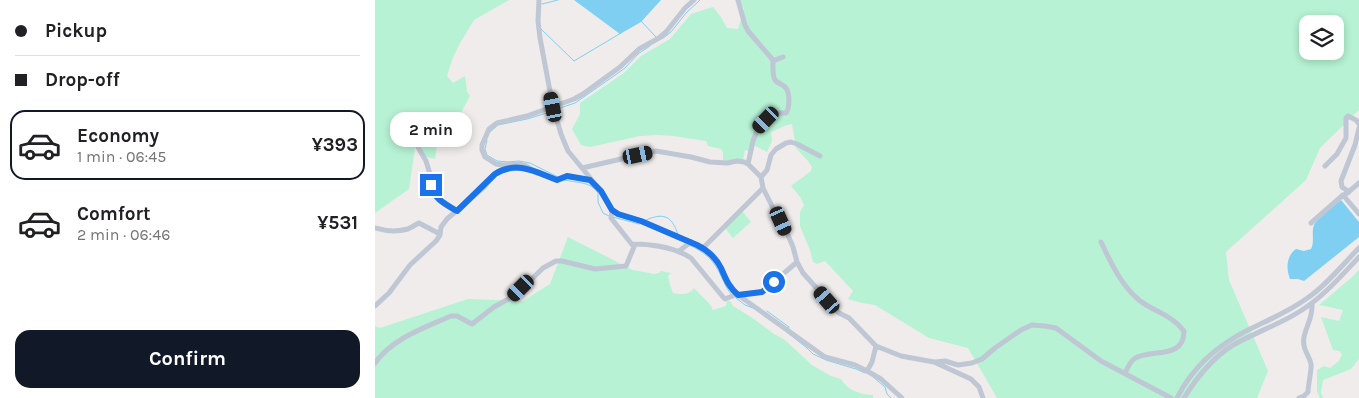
<!DOCTYPE html>
<meta charset="utf-8">
<style>
:root{--surface:#fff;--page:#f2f2f2;--text:#202124;--muted:#757577;--line:#e0e0e0;--accent:#111827}
body{margin:0;font-family:Karla,sans-serif;background:var(--page);color:var(--text);height:100vh;display:flex;flex-direction:column;font-size:19px;white-space:nowrap}
*{box-sizing:border-box;margin:0}
p{font-size:16px;color:var(--muted)}
.icon{flex:none;width:28px;height:28px;fill:none;stroke:currentColor;stroke-width:2;stroke-linecap:round;stroke-linejoin:round}
.map{position:relative;flex:1;overflow:hidden}
.sheet{display:flex;flex-direction:column;background:var(--surface);width:375px}
.sheet>*{flex:none}
.top-card{display:grid;align-content:center;height:110px;padding:0 15px;background:var(--surface)}
.fabs{position:absolute;left:924px;top:15px;display:grid;gap:10px}
.fabs a{display:grid;place-items:center;width:45px;height:45px;border-radius:10px;background:var(--surface);box-shadow:0 2px 8px #0003;font-size:25px}
.end{position:absolute;width:22px;height:22px;margin:-11px;border:6px solid #1a73e8;background:#fff;box-shadow:0 0 0 2px #fff}
.from{border-radius:50%}
.bubble{position:absolute;height:35px;border-radius:15px;background:var(--surface);box-shadow:0 2px 8px #0003;font-size:16px;font-weight:700;line-height:35px;text-align:center}
.car{position:absolute;width:15px;height:30px;margin:-15px -8px;border-radius:6px;box-shadow:0 0 4px 1px #0007;background:linear-gradient(#222 24%,#8ab4d8 0 40%,#222 0 76%,#8ab4d8 0 86%,#222 0)}
.top-card b{display:flex;align-items:center;gap:18px;height:48px;font-size:19px}
.top-card b+b{border-top:1px solid var(--line)}
.top-card i{width:12px;height:12px;background:var(--text)}
ul{padding:0;list-style:none}
li{display:flex;align-items:center;gap:15px;height:70px;margin:0 10px 8px;padding:0 5px;border:2px solid transparent;border-radius:15px}
li div{flex:1}
li b{display:block;font-size:19px}
li em{font-style:normal;font-weight:700}
li.selected{border-color:var(--accent)}
li>.icon{width:45px;height:45px;stroke-width:1.5}
.cta{display:flex;gap:10px;margin-top:auto;padding:10px 15px}
.cta a{flex:1;height:58px;border-radius:15px;background:var(--accent);color:#fff;font-size:20px;font-weight:700;line-height:58px;text-align:center}
main{display:flex;flex:1;min-height:0}
.map>svg:first-child{display:block}
</style>
<main>
<section class="sheet">
<div class="top-card">
<b><i class="from"></i>Pickup</b>
<b><i></i>Drop-off</b>
</div>
<ul>
<li class="selected"><svg class="icon" aria-label="car" viewBox="0 0 24 24"><path d="M5 17H2v-5l4-1 3-4h7l3 4 3 1v5h-3M9 17h6M6 11h13"/><circle cx="7" cy="17" r="2"/><circle cx="17" cy="17" r="2"/></svg><div><b>Economy</b><p>1 min · 06:45</p></div><em>¥393</em></li>
<li><svg class="icon" aria-label="car" viewBox="0 0 24 24"><path d="M5 17H2v-5l4-1 3-4h7l3 4 3 1v5h-3M9 17h6M6 11h13"/><circle cx="7" cy="17" r="2"/><circle cx="17" cy="17" r="2"/></svg><div><b>Comfort</b><p>2 min · 06:46</p></div><em>¥531</em></li>
</ul>
<div class="cta"><a>Confirm</a></div>
</section>
<div class="map">
<svg width="984" height="398" viewBox="0 0 984 398">
<rect width="100%" height="100%" fill="#f0ecec"/>
<path fill="#b6f2d3" fill-rule="evenodd" d="M0,0H134L99,20L84,45L77,60L72,76L78,83L90,76L92,90H91L95,96L83,118L69,113L61,143L62,145L60,159L51,157L41,141L34,189L0,213Z
M365,0H984V110L945,148L931,180L851,252L854,280L893,371L882,398H622L593,348L554,338L500,305L487,303L473,299L478,291L450,261L442,264L438,262L435,250L425,226V212L429,205L425,197L416,186L436,171L437,167L433,161L421,148L417,124C410,125 403,129 396,132L397,141L392,152L377,144L374,151L370,150L368,160L348,161V153L346,149L333,146L331,141L298,136L283,135L265,136L215,147L206,145L197,129L205,114V103L249,73L266,56L295,39L316,14L338,7L346,17L352,28L363,29L369,9ZM932,24H960V51H932Z
M367,211L376,222L358,238L350,228Z
M193,237L258,270L279,274L284,273L286,271L296,273L293,276L295,285L298,293C306,295 314,295 319,288C325,296 335,301 338,310L351,306L352,301H355L358,306L379,319L399,334L410,340L437,365L456,376L466,379C472,390 486,395 498,395V398H0V326L5,328L93,299L148,301L175,284Z
M984,270V359L976,369L948,380L946,393L948,398H945L942,391V370L949,366L955,368L964,361L967,354L964,351L958,350L946,317L964,321L968,310L944,305L976,278Z"/>
<path fill="#7fcff3" d="M199,0H286L266,22L245,34Z
M966,200L984,222V237L929,281L923,279H915C911,269 911,256 921,249L929,251L936,249C940,241 936,233 939,225C943,217 959,206 966,200Z"/>
<g fill="none" stroke-linecap="round" stroke-linejoin="round">
<path stroke="#7fcff3" stroke-width="1" d="M167,4L183,0
M266,21L281,37
M166,29L199,61L246,33
M287,39L296,32L311,13L325,0
M182,109L200,103L236,78L250,68L263,54L275,46
M115,132L123,125L152,119L175,112
M112,140L110,149L112,155L122,161L133,162L144,161L155,163L183,177
M189,180C202,183 215,181 223,193V202L228,213L234,216
M238,217L264,224L266,223
M269,221C288,212 297,215 303,235
M314,245C330,252 339,260 346,276C349,282 351,288 356,294
M361,298L370,305L378,308
M392,311L414,327L413,329
M413,333L432,348L438,354L451,360L481,369L490,373
M498,377L510,387L512,394L516,398"/>
<path stroke="#bec7d3" stroke-width="5" d="M164,0L163,21L165,38L178,107L186,134L193,151L226,191L237,211L243,214L266,221L328,248L340,259L345,266L354,286L363,295L450,357L480,365L492,371L506,379L527,398
M363,0L370,25L373,31L398,60
M40,142L51,161L55,174L58,192L61,197L82,211
M373,164L378,141L383,128L398,113H411C415,108 415,91 410,87C407,84 402,83 400,80C397,75 398,65 398,60H400L408,57
M950,166L962,154L971,138V118L973,116L981,120L984,124
M207,168L281,151L316,157L335,162L352,163L362,161L369,162L373,164L386,177L388,188L398,208L407,221L418,247L422,262L428,273L464,313L474,318L501,346L526,356L559,362L596,379L604,387L608,398
M156,169L151,166L144,164L127,165L121,164L110,157L107,150V145L114,129L122,123L152,116L199,99L208,94L245,67L264,49L284,38L291,32L310,8L319,0
M386,177L392,170L396,155L401,149L411,143L416,142L422,144L445,156
M974,192L967,187L966,181L980,145L984,128
M971,194L984,183
M936,223L968,195L984,214
M0,228C10,231 22,232 33,229C37,227 40,225 44,223L65,234
M726,242C736,263 746,285 764,300C779,312 796,314 809,331C809,361 774,348 759,359C755,362 752,369 750,373
M257,244C278,244 299,247 316,258L348,297L350,299L360,295L387,292L422,262
M328,248L388,188
M304,251L316,242
M0,306L14,293L35,265L61,241L65,235L66,227L72,219L109,187L120,174L126,171L133,169L149,168L156,169L182,180L192,176L215,180
M560,362L570,361L583,365L597,363L607,359L620,348L646,330L657,325L670,326L681,328L726,361L796,398
M0,363C18,338 49,328 76,316H82L97,324L119,307L139,296L168,268L181,261H187L220,269L251,266L259,247L236,218L237,211
M492,371L497,362L501,346
M802,398C817,368 843,345 873,330C893,320 913,312 931,299C950,287 968,264 984,248
M809,398C822,377 837,358 858,345C881,332 906,324 927,310C949,296 966,276 984,257
M924,398L929,396L933,392C933,385 937,369 936,364C934,354 927,350 929,337C932,323 938,318 937,303"/>
</g>
<g fill="none" stroke-linecap="round" stroke-linejoin="round">
<path stroke="#1a73e8" stroke-width="6" d="M56,185C59,199 70,204 82,211L120,174C142,160 161,172 182,180L192,176L215,180L226,191L237,210L243,214L266,221L322,245C332,250 341,258 346,268C351,279 353,286 363,295L387,292L399,282"/>
</g>
</svg>
<div class="fabs">
<a><svg class="icon" aria-label="layers" viewBox="0 0 24 24"><path d="M12 4l9 5-9 5-9-5zM3 14l9 5 9-5"/></svg></a>
</div>
<i class="end from" style="left:399px;top:282px"></i>
<i class="end" style="left:56px;top:185px"></i>
<div class="bubble" style="left:15px;top:112px;width:82px">2 min</div>
<i class="car" style="left:178px;top:107px;rotate:349deg"></i>
<i class="car" style="left:391px;top:120px;rotate:224deg"></i>
<i class="car" style="left:263px;top:155px;rotate:78deg"></i>
<i class="car" style="left:406px;top:221px;rotate:156deg"></i>
<i class="car" style="left:146px;top:288px;rotate:225deg"></i>
<i class="car" style="left:452px;top:300px;rotate:319deg"></i>
</div>
</main>
